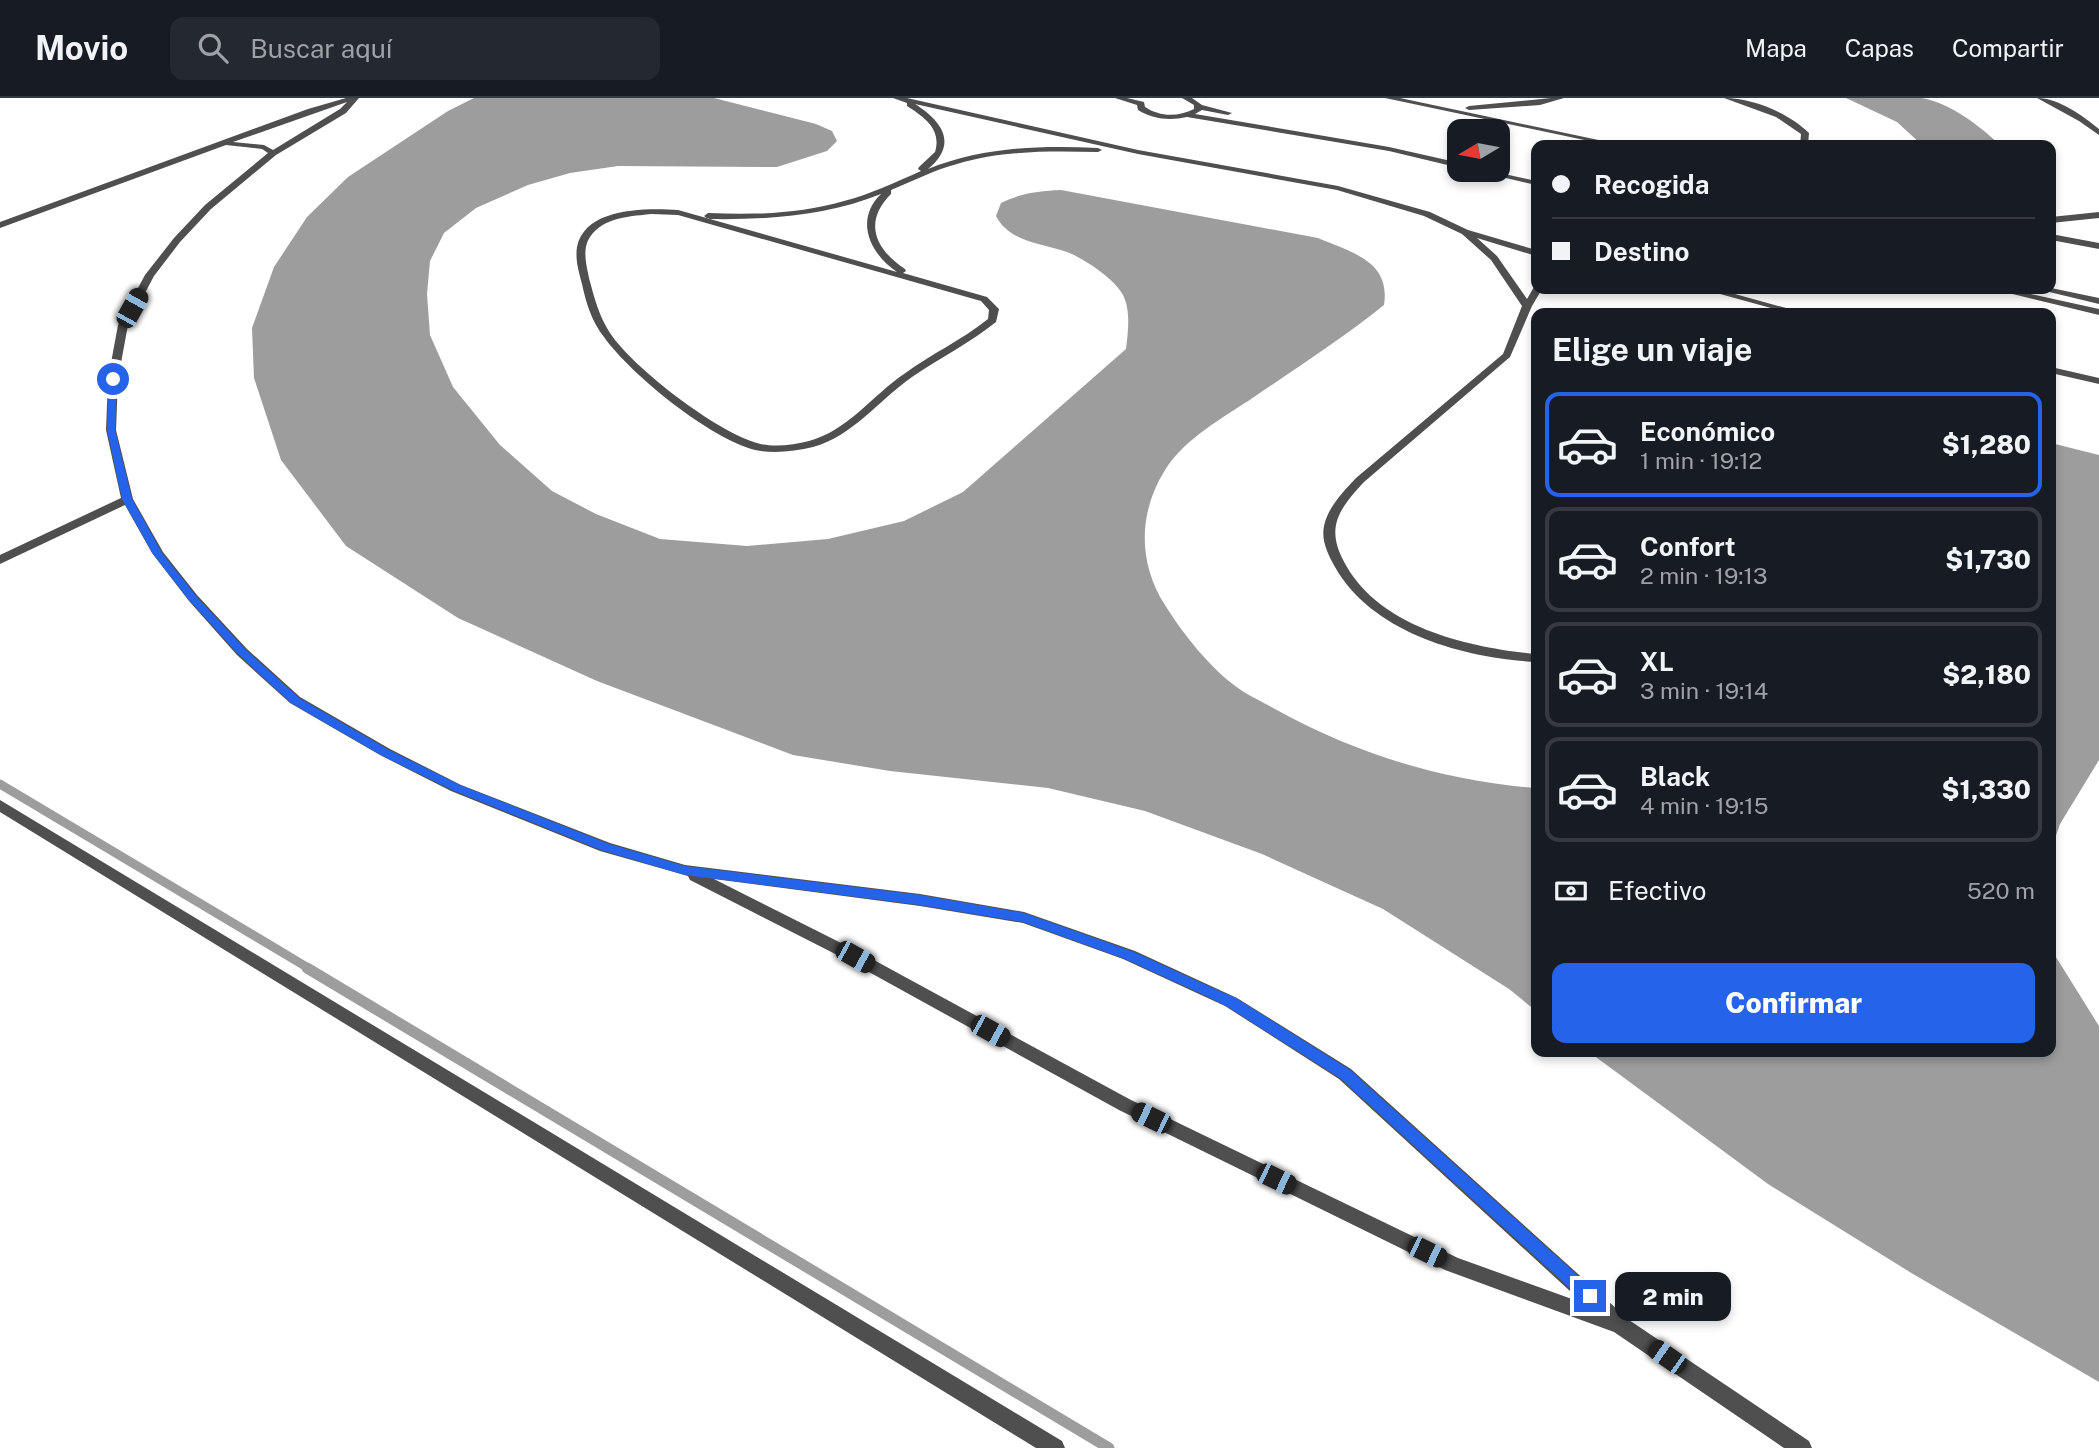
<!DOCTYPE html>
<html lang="es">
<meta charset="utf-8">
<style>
:root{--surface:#171b24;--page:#242831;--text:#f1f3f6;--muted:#9ea1a6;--line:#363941;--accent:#2563eb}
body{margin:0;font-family:"Public Sans",sans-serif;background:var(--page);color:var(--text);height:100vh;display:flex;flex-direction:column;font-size:26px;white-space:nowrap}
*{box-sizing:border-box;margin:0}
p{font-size:23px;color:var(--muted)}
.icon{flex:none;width:38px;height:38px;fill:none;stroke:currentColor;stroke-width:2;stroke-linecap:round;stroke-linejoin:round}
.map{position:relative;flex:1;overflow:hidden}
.panel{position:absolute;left:1531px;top:210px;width:525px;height:749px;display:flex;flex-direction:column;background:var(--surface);border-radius:14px;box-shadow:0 4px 10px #0003}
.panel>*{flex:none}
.top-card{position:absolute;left:1531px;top:42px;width:525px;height:154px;border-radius:14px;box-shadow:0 4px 10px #0003;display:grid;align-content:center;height:154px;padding:0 21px;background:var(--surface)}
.needle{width:46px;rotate:260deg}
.tools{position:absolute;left:1447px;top:21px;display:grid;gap:14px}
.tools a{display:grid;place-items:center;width:63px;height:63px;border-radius:14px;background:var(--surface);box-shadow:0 4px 10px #0003;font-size:35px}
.end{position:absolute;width:32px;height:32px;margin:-16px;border:9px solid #2563eb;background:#fff;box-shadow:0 0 0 4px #fff}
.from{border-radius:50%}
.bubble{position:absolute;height:49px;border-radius:14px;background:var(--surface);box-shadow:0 4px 10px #0003;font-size:23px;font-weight:800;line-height:49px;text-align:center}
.car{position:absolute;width:21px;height:42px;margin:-21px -10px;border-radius:9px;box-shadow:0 0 5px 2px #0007;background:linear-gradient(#222 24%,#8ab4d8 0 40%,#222 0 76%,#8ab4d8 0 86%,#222 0)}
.top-card b{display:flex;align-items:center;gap:24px;height:66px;font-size:26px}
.top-card b+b{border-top:2px solid var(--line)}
.top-card i{width:18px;height:18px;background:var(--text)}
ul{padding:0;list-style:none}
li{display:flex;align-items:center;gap:21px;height:105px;margin:0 14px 10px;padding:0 7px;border:4px solid var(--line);border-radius:14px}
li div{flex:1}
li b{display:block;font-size:26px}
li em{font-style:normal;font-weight:800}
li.on{border-color:var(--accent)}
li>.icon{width:63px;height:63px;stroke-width:1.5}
h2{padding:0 21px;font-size:32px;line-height:84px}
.pay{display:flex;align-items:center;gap:18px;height:77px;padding:0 21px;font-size:26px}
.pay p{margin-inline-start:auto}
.cta{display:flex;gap:14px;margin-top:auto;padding:14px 21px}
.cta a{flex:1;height:80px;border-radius:14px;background:var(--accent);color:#fff;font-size:28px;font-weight:800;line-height:80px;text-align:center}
header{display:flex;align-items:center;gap:42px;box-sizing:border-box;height:98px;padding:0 35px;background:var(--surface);border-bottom:2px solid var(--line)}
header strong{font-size:33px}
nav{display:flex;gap:38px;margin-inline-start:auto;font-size:24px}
.search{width:490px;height:63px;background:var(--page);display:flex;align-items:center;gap:18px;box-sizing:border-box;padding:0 24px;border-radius:14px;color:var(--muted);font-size:26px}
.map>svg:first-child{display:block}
</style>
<header>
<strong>Movio</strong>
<div class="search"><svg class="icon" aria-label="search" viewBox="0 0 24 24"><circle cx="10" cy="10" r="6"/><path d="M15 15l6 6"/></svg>Buscar aquí</div>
<nav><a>Mapa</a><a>Capas</a><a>Compartir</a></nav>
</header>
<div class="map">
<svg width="2099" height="1350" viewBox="0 0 2099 1350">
<rect width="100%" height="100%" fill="#fff"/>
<path fill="#9d9d9d" d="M474,0H714L816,26L832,33L837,43L827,53L777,69L618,68L570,75L528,87L476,110L444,135L430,163L427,196L430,237L453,289L500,347L552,393L596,416L660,441L747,448L828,441L904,423L963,394L1126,251C1128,234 1131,213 1123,197C1115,181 1083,160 1067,154C1042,145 1009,144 996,118L1001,105C1021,95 1039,93 1061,92L1318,140C1351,154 1391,163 1384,207C1343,240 1298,269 1254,299C1223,320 1185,340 1165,372C1138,415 1138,465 1165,507C1183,536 1210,570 1238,590C1249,598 1263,604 1275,611C1356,656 1444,683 1536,690V913L1509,891L1383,811L1262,756L1145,713L1048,690L890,673L793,657L597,583L458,520L346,448L281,362L254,280L252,230L274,169L307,119L348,79L448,13Z
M1846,0C1870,0 1898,0 1922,0C1950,5 1980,28 2000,47H1922L1897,24Z
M2051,345L2099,357V662L2060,726L2051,752Z
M2051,851L2099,928V1284L1913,1176L1768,1086L1589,954H2051Z"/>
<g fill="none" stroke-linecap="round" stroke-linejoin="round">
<path stroke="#9d9d9d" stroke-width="9" d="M0,686L310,871"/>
<path stroke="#9d9d9d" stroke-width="11" d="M307,870L1109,1350"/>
<path fill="#4f4f4f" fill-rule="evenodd" d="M346,0H359L346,15L276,57L211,111L180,144L154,178L128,227L118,281L116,332L133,401L163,454L197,497L247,551L300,599L390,651L461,687L610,745L685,767L920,796L1024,814L1135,853L1237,900L1351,971L1629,1222L1809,1343L1812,1350H1784L1614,1234L1445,1172L1119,1012L849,863L690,782L688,778L600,753L451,693L380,657L290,605L237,557L189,503L152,455L125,407L0,466V457L121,400L106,332L108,281L118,227L145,177L174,140L205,107L268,55L262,51L226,47L0,130V124L308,11ZM347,4L340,11L273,52L264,47L233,44ZM714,781L920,808L1023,825L1123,861L1225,908L1339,981L1583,1205L1458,1160L1131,1002L861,855Z
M893,0H907L1138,52L1338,88L1430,114L1468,132L1536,152V158L1477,140L1497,158L1527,201L1534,189L1542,191L1532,208L1510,259L1364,384C1336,414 1325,432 1347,469C1383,531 1472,550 1536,556V564C1465,560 1373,536 1335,469C1328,456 1321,443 1324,428C1328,409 1343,394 1356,380L1503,256L1522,208L1491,162L1462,136L1424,118L1337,92L1138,56L915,6C943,24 958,46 928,71C982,49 1040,47 1098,50L1102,52L1098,54C1051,53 1003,52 957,66C934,72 913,83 891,92V96C863,124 875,151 905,171L906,173L903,175L987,199L999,211L996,224C970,245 940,260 912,279C879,302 853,338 813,349C795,353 774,356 755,352C711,341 631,277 604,239C592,224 586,205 582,186C579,174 575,162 577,149C585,109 647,110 678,112L897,174C870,156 854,122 881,96C826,118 767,122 708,121L704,118L708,115C753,117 800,116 844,103C871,96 896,84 921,73L918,71L919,69L935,54C942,31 924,19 907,8V5ZM652,116L678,117L981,203L989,212L988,221C962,242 931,256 904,276C873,297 847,333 809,343C793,347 773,350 757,345C717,334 633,270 610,235C599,218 594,199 589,180C586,165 581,148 593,135C607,119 632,118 652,116Z
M1115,0H1127L1144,4L1145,9C1160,19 1178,19 1194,11V7L1182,0H1192L1202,7L1232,15L1228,17L1202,12L1195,16L1389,49L1460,65V70L1389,53L1187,19C1169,23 1153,21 1138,12L1137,7Z
M1385,0H1400L1622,47H1608Z
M1551,0H1564L1540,7L1469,12L1465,10L1469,8Z
M1724,0C1753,0 1789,15 1809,35L1808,47H1800L1801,36L1776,19Z
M2037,0C2059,0 2083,18 2099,31V37L2079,23Z
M1472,72H1486L1536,83V87Z
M2099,114V120L2051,125V119Z
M2051,136L2099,145V151L2051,142Z
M2051,190L2099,200V206L2037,191Z
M1702,191H1717L1804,215H1789Z
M1992,191H2008L2099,211V217Z
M2051,269L2099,280V286L2051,275Z
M0,702L1062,1343L1065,1350H1036L0,714Z"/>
</g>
<path fill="#2563eb" d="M113,278L117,281L115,332L132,401L162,455L196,498L245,551L299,600L389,652L460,687L609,746L685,768L920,797L1024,815L1134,854L1215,891L1236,900L1350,972L1595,1193L1597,1198L1595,1203L1590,1205L1584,1203L1340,980L1226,908L1206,898L1125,861L1023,824L920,807L685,777L601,752L452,692L381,657L291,605L238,556L189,502L153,456L122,401L107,332L109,281Z"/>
</svg>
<div class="tools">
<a><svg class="needle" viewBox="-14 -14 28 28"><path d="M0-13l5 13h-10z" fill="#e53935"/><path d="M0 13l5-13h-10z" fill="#9ea1a6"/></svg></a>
</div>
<i class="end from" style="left:113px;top:281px"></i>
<i class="end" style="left:1590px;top:1198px"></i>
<div class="bubble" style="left:1615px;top:1174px;width:116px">2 min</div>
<i class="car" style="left:132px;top:210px;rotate:29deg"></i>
<i class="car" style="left:855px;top:859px;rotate:119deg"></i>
<i class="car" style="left:990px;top:933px;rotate:119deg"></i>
<i class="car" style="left:1151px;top:1020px;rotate:296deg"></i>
<i class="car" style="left:1276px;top:1081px;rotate:116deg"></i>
<i class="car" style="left:1427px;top:1154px;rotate:116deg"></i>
<i class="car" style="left:1667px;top:1259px;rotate:305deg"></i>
<div class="top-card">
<b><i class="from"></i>Recogida</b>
<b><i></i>Destino</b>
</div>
<section class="panel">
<h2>Elige un viaje</h2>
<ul>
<li class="on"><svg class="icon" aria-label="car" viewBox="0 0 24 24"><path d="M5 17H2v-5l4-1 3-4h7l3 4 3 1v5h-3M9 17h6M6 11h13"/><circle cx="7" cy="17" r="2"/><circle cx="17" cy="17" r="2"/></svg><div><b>Económico</b><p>1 min · 19:12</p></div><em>$1,280</em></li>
<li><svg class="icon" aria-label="car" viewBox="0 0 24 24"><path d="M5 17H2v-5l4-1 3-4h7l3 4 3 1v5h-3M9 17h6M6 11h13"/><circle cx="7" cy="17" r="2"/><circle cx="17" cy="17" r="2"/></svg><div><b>Confort</b><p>2 min · 19:13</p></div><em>$1,730</em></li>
<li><svg class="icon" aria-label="car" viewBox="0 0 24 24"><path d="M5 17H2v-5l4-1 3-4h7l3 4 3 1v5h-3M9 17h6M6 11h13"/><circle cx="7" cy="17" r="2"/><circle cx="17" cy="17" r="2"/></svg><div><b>XL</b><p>3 min · 19:14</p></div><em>$2,180</em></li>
<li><svg class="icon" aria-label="car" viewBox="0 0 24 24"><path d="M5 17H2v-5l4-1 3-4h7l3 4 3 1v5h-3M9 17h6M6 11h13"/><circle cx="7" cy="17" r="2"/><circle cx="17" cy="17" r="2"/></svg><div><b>Black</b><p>4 min · 19:15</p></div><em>$1,330</em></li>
</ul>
<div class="pay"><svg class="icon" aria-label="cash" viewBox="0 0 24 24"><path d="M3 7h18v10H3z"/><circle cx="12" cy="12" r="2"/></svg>Efectivo<p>520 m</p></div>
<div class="cta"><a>Confirmar</a></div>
</section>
</div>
